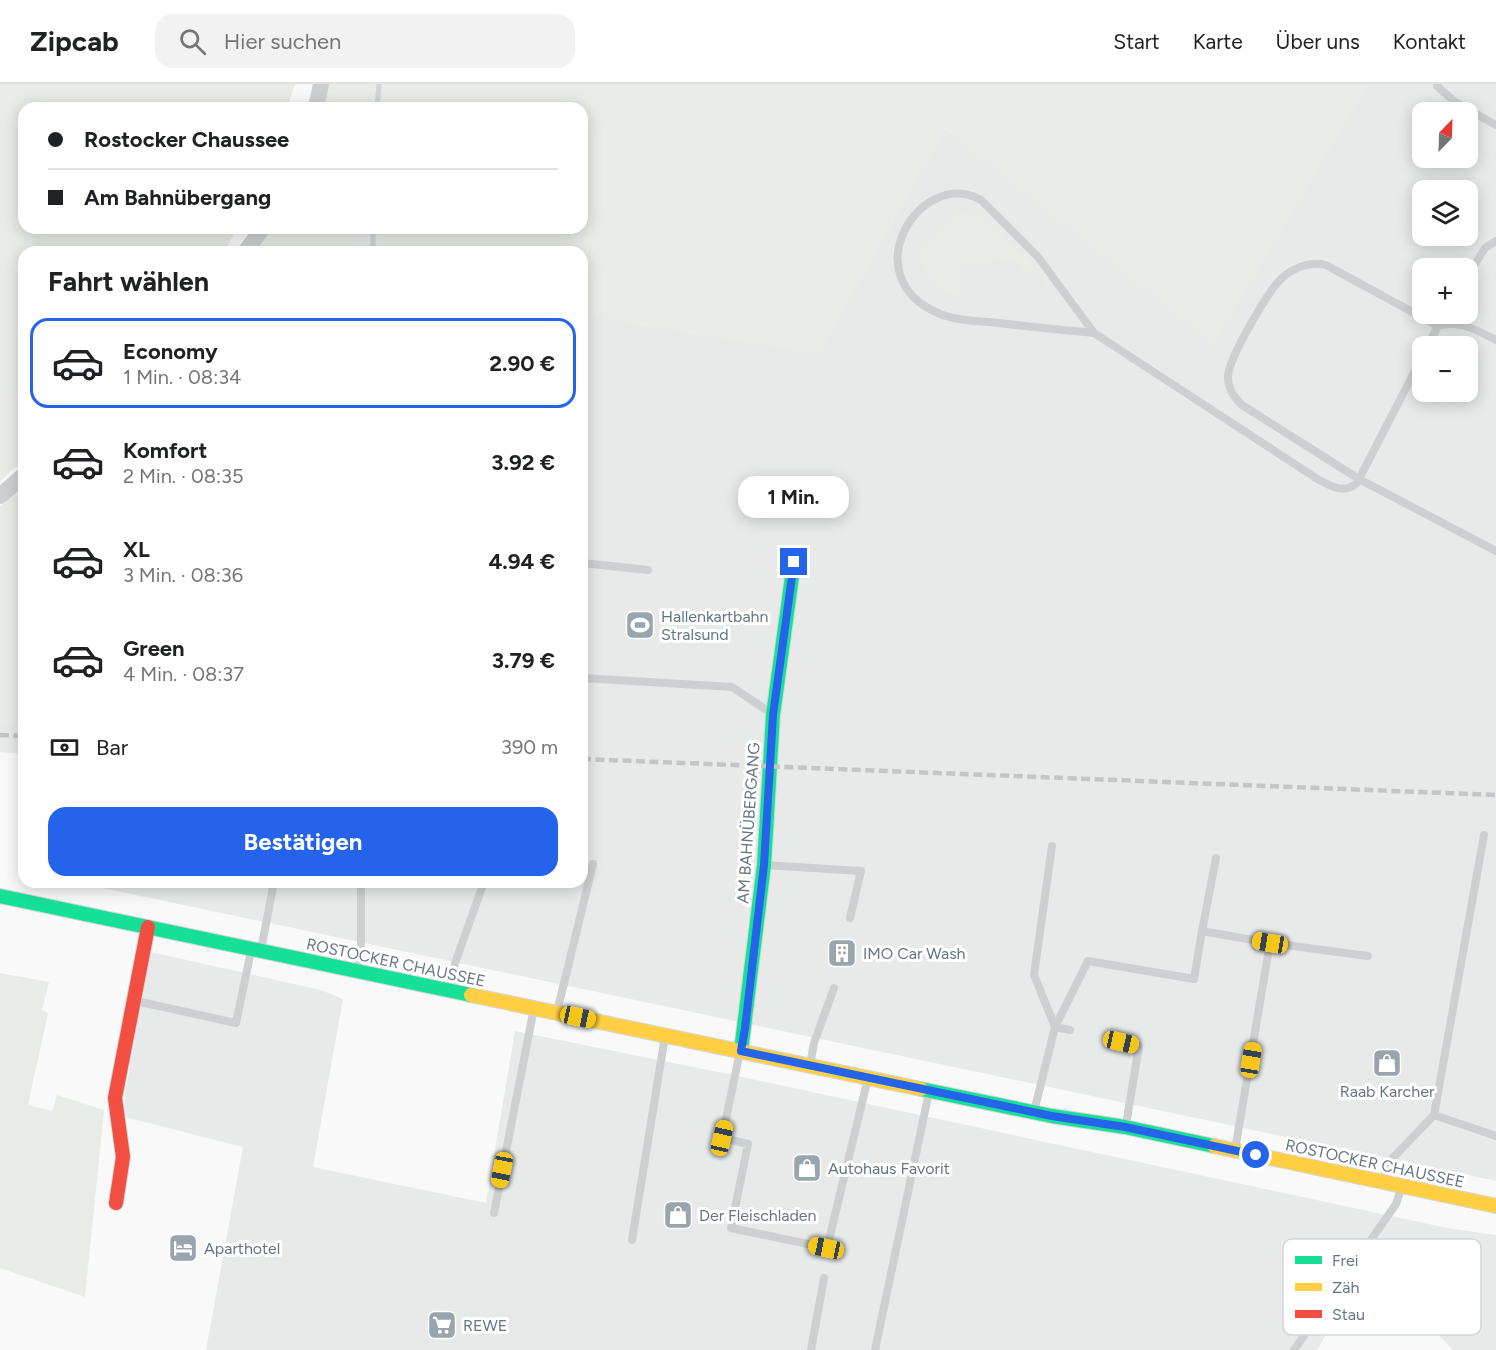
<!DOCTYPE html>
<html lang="de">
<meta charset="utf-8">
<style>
:root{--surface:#fff;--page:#f2f2f2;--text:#202124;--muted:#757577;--line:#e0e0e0;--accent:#2563eb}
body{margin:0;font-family:Figtree,sans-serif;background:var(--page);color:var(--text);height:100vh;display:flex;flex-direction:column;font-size:22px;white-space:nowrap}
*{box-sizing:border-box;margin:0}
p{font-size:20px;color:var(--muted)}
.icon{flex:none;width:33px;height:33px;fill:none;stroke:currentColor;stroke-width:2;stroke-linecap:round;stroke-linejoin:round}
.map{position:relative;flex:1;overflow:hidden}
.sheet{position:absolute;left:18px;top:162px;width:570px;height:642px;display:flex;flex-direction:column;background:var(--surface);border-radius:18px;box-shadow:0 3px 15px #0003}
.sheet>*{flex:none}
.top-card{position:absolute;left:18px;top:18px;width:570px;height:132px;border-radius:18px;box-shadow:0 3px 15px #0003;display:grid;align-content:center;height:132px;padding:0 30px;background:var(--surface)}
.needle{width:39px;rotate:23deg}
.controls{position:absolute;left:1412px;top:18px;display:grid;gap:12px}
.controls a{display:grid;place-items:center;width:66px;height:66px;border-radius:12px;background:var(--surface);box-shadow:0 3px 15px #0003;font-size:30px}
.end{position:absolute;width:27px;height:27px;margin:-14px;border:8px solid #2563eb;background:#fff;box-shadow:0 0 0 3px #fff}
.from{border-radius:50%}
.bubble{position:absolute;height:42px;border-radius:18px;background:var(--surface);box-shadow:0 3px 15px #0003;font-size:20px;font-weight:700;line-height:42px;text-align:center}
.car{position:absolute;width:18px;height:36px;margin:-18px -9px;border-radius:8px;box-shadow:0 0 4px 2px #0007;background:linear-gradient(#f5c518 24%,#345 0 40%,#f5c518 0 76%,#345 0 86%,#f5c518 0)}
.top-card b{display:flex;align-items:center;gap:21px;height:57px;font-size:22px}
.top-card b+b{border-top:2px solid var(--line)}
.top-card i{width:15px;height:15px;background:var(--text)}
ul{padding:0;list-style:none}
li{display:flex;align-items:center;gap:18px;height:90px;margin:0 12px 9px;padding:0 18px;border:3px solid transparent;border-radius:18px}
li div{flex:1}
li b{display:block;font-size:22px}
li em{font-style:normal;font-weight:700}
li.on{border-color:var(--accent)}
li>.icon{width:54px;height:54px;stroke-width:1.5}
h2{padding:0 30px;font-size:27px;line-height:72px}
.pay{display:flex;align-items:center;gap:15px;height:66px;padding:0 30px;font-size:22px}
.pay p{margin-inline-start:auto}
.action{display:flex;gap:12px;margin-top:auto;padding:12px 30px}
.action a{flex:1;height:69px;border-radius:18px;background:var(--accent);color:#fff;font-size:24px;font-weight:700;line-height:69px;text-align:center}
header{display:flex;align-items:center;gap:36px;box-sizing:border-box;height:84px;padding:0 30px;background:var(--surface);border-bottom:2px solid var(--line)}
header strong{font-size:28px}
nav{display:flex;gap:33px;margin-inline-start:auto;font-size:21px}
.search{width:420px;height:54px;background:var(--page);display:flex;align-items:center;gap:15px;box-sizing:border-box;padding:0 21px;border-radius:18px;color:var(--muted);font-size:22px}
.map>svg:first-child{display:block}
</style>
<header>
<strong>Zipcab</strong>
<div class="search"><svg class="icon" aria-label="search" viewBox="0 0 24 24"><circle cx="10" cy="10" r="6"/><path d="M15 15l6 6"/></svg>Hier suchen</div>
<nav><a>Start</a><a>Karte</a><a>Über uns</a><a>Kontakt</a></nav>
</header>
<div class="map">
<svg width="1496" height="1266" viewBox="0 0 1496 1266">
<rect width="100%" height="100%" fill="#f9f9f9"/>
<path fill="#e8e9e9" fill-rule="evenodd" d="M1367,0H1496V1097L74,798H582V230L818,269L945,44L1214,260ZM1422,28H1467V74H1422ZM1422,106H1467V152H1422ZM1422,184H1467V230H1422ZM1422,262H1467V308H1422Z
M0,637L24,638V670L0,668Z
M151,868L321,906L343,915L313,1083L486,1119L515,947L728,990L1447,1144L1496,1151V1266H1453L1375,1184L1343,1222L1317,1266H206L243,1063L125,1033V1009Z"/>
<path fill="#e8ebe6" d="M0,0H295L287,24H24V144H237L224,168H24V375L0,397Z
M321,0H1367L1214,261L945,44L818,269L582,230V168H245L263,144H582V24H316Z
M965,127L971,128L1047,190L1050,200L1047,206H1045L1046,193L1043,190L1019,186V178L991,176V181L960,179L958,211C953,211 949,211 944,209C936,204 918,179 921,169C926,153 950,133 965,127Z
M24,399V638L0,637V422Z
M0,889L49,898L42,926L48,929L28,1021L52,1027L57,1011L104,1026L85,1213L0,1184Z"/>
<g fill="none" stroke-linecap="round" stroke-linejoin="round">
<path stroke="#ced6d9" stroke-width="5" d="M377,24L379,0
M373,144V168"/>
<g stroke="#d5d6d7" stroke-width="16">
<path id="fast" d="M0,812L471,911
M741,967L764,781L773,631L794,478
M921,1005L1052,1032L1125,1043L1214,1062"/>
</g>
<g stroke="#d5d6d7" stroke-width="16">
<path id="slow" d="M471,911L921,1005
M1214,1062L1496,1122"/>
</g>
<g stroke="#d5d6d7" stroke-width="16">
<path id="jam" d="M116,1119L123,1073L115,1014L148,843"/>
</g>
<path stroke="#cecfd0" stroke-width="8" d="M1438,0L1437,2L1455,18L1496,41
M1467,193L1485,164L1496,157
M1438,242C1459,235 1478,247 1496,256
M1438,242L1446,230
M1094,249C1062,246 1030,243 999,239C979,237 958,237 940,230C851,193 921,82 981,116L1038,173L1094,249L1319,396C1332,403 1344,410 1357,399L1422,273
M1428,262L1438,242L1326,181C1311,177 1295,183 1283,193C1269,205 1228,275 1228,293C1228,305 1234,313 1242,321L1359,395L1496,467
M582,479L648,486
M582,594L732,603L771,629
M1052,762L1034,891L1055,943L1088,877L1194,895L1202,847L1270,859L1235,1066
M764,781L861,787L850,834
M352,798L361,800V860L358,886
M1202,847L1216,774
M1270,859L1368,872
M261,866L274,798
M450,906L455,879L484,798
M136,917L236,939L251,867
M557,928L593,780
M1121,958L1139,962L1126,1041
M740,968L722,1054L748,1060L731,1144L827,1164L868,994
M810,981L814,959L834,904
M1034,1028L1055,943L1070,946
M1434,1031L1496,1052
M1383,1097L1387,1080L1434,1031L1484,751
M494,1129L534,924
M632,1156L665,952
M811,1266L824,1194
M875,1266L929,1008
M1294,1266L1396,1120L1402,1102"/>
<path stroke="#cecfd0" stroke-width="16" d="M316,24L321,0
M245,168L263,144
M0,412L24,391"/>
<use href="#fast" stroke="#16e098" stroke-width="14"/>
<use href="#slow" stroke="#ffcf43" stroke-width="14"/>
<use href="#jam" stroke="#f24e42" stroke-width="14"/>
<path stroke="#c3c5c6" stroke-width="4.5" stroke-dasharray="9 4.5" stroke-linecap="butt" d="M0,651L24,652
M582,675L1496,711"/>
</g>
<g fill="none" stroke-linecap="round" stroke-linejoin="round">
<path stroke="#2563eb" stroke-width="8" d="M794,478L773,631L764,781L745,944L741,967L1052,1032L1125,1043L1256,1071"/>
</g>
<defs>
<g id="stadium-square" transform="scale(1.5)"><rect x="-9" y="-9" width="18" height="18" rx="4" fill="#99a4ac" stroke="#fff"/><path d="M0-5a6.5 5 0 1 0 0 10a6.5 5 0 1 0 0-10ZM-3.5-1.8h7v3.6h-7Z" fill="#fff"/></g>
<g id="building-square" transform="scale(1.5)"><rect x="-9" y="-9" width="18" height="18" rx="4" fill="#99a4ac" stroke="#fff"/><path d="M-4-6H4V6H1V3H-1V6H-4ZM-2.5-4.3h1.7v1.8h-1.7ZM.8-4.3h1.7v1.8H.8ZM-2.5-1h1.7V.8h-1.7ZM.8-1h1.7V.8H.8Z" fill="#fff"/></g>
<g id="shop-square" transform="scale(1.5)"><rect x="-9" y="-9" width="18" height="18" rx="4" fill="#99a4ac" stroke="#fff"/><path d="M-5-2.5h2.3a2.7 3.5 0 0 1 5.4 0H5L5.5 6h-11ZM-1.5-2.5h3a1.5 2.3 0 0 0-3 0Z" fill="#fff"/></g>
<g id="hotel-square" transform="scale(1.5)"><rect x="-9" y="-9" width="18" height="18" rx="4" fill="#99a4ac" stroke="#fff"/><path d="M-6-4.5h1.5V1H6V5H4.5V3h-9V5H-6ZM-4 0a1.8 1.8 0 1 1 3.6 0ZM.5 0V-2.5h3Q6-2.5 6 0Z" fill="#fff"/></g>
<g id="supermarket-square" transform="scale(1.5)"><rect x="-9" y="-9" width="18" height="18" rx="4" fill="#99a4ac" stroke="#fff"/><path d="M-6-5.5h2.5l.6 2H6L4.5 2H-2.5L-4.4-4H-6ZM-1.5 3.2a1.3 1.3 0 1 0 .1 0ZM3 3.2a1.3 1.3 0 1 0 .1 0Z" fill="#fff"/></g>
</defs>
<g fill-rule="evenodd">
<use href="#stadium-square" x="640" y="541"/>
<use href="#building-square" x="842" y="869"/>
<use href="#shop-square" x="1387" y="979"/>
<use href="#shop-square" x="807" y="1084"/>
<use href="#shop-square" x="678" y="1131"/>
<use href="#hotel-square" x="183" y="1164"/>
<use href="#supermarket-square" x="442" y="1241"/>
</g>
<g text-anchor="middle" stroke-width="6" stroke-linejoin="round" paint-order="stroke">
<g font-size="16" fill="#657683" stroke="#fff" text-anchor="start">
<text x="661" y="538">Hallenkartbahn<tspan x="661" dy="18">Stralsund</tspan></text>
<text x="863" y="875">IMO Car Wash</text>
<text x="1387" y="1013" text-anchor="middle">Raab Karcher</text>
<text x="828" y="1090">Autohaus Favorit</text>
<text x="699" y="1137">Der Fleischladen</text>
<text x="204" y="1170">Aparthotel</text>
<text x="463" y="1247">REWE</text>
</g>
<g font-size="16" fill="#657683" stroke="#fff">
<text transform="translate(748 739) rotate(-86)" y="6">AM BAHNÜBERGANG</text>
<text transform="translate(396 878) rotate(12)" y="6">ROSTOCKER CHAUSSEE</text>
<text transform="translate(1375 1079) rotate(12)" y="6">ROSTOCKER CHAUSSEE</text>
</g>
</g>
<rect x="1283" y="1155" width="198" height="96" rx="9" fill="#fff" stroke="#d1d6da" stroke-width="1.5"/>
<rect x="1295" y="1172" width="27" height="8" fill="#16e098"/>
<rect x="1295" y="1199" width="27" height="8" fill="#ffcf43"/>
<rect x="1295" y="1226" width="27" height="8" fill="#f24e42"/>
<g font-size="16" fill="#657683">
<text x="1332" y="1182">Frei</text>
<text x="1332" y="1209">Zäh</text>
<text x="1332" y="1236">Stau</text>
</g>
</svg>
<div class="controls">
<a><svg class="needle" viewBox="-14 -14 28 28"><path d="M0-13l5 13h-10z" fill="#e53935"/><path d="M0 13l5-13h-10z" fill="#757577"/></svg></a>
<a><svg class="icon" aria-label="layers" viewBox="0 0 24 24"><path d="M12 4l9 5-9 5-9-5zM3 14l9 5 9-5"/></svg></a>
<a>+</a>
<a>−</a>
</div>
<i class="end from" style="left:1256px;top:1071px"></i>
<i class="end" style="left:794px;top:478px"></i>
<div class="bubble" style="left:738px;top:392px;width:111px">1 Min.</div>
<i class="car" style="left:1270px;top:859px;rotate:280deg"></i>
<i class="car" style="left:578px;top:933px;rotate:102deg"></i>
<i class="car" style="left:1121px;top:958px;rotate:103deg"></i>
<i class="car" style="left:1251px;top:976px;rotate:9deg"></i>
<i class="car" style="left:722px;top:1054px;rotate:13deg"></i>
<i class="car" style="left:502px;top:1086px;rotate:191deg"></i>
<i class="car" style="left:826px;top:1164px;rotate:282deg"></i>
<div class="top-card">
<b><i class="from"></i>Rostocker Chaussee</b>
<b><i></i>Am Bahnübergang</b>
</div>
<section class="sheet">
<h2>Fahrt wählen</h2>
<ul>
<li class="on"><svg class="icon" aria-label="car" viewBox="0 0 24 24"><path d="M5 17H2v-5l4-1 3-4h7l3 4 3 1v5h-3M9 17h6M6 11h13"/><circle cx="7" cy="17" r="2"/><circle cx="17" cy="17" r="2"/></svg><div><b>Economy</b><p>1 Min. · 08:34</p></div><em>2.90 €</em></li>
<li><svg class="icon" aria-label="car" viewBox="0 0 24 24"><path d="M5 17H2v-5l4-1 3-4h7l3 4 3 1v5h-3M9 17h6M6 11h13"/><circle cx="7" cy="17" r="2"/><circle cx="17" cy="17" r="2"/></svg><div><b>Komfort</b><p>2 Min. · 08:35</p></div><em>3.92 €</em></li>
<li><svg class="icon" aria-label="car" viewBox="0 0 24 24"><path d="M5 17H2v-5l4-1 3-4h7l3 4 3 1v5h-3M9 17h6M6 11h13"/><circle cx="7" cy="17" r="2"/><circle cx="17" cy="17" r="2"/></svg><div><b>XL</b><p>3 Min. · 08:36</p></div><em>4.94 €</em></li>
<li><svg class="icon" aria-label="car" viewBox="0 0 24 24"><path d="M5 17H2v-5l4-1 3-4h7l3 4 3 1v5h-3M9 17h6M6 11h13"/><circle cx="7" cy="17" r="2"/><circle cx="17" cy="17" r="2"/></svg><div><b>Green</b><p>4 Min. · 08:37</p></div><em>3.79 €</em></li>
</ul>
<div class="pay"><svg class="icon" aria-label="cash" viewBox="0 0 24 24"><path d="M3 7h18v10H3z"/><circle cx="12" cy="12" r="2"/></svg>Bar<p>390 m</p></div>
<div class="action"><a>Bestätigen</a></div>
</section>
</div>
